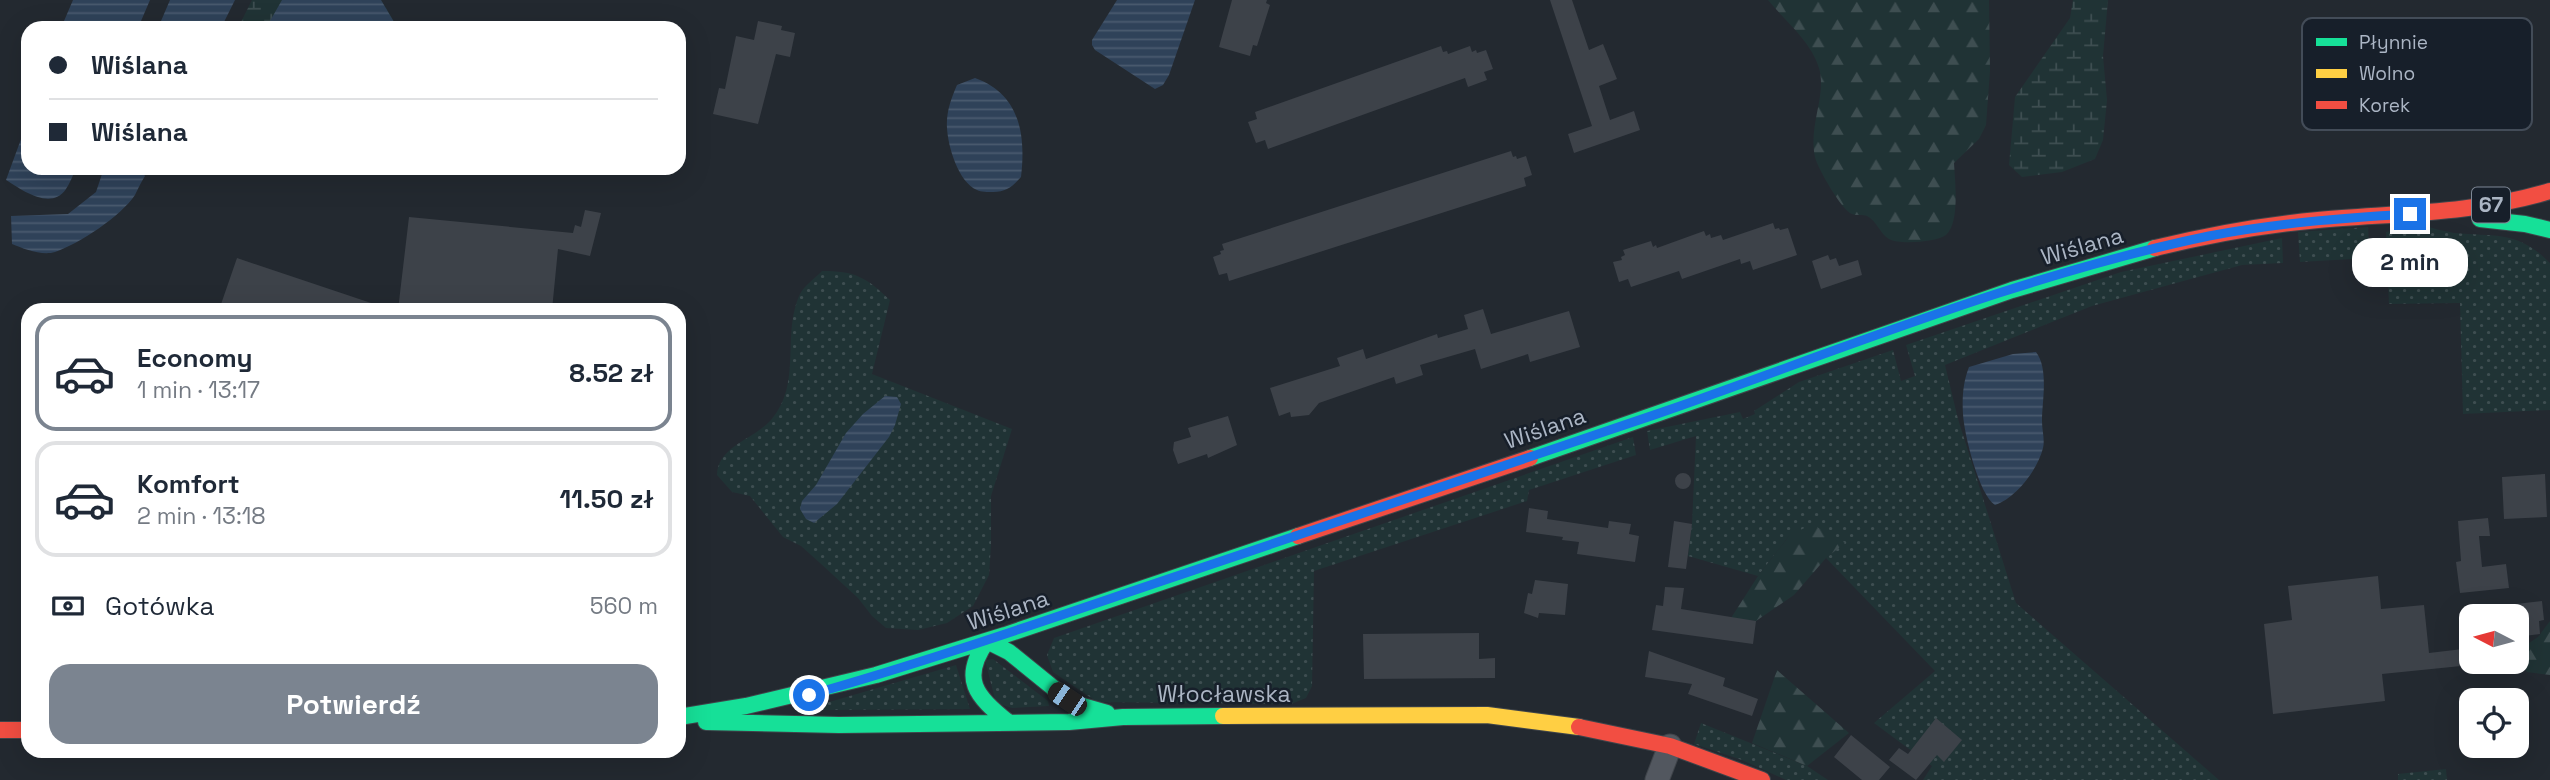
<!DOCTYPE html>
<html lang="pl">
<meta charset="utf-8">
<style>
:root{--surface:#fff;--page:#f6f6f7;--text:#1f2937;--muted:#747a83;--line:#e0e1e3;--accent:#7b8490}
body{margin:0;font-family:"Space Grotesk",sans-serif;background:var(--page);color:var(--text);height:100vh;display:flex;flex-direction:column;font-size:26px;white-space:nowrap}
*{box-sizing:border-box;margin:0}
p{font-size:23px;color:var(--muted)}
.icon{flex:none;width:38px;height:38px;fill:none;stroke:currentColor;stroke-width:2;stroke-linecap:round;stroke-linejoin:round}
.map{position:relative;flex:1;overflow:hidden}
.drawer{position:absolute;left:21px;top:303px;width:665px;height:455px;display:flex;flex-direction:column;background:var(--surface);border-radius:21px;box-shadow:0 7px 28px #0002}
.drawer>*{flex:none}
.guide{position:absolute;left:21px;top:21px;width:665px;height:154px;border-radius:21px;box-shadow:0 7px 28px #0002;display:grid;align-content:center;height:154px;padding:0 28px;background:var(--surface)}
.needle{width:46px;rotate:276deg}
.fabs{position:absolute;left:2459px;top:604px;display:grid;gap:14px}
.fabs a{display:grid;place-items:center;width:70px;height:70px;border-radius:14px;background:var(--surface);box-shadow:0 7px 28px #0002;font-size:35px}
.end{position:absolute;width:32px;height:32px;margin:-16px;border:9px solid #1a73e8;background:#fff;box-shadow:0 0 0 4px #fff}
.from{border-radius:50%}
.bubble{position:absolute;height:49px;border-radius:21px;background:var(--surface);box-shadow:0 7px 28px #0002;font-size:23px;font-weight:600;line-height:49px;text-align:center}
.car{position:absolute;width:21px;height:42px;margin:-21px -10px;border-radius:9px;box-shadow:0 0 5px 2px #0007;background:linear-gradient(#222 24%,#8ab4d8 0 40%,#222 0 76%,#8ab4d8 0 86%,#222 0)}
.guide b{display:flex;align-items:center;gap:24px;height:66px;font-size:26px}
.guide b+b{border-top:2px solid var(--line)}
.guide i{width:18px;height:18px;background:var(--text)}
ul{padding:12px 0 0;list-style:none}
li{display:flex;align-items:center;gap:21px;height:116px;margin:0 14px 10px;padding:0 14px;border:4px solid var(--line);border-radius:21px}
li div{flex:1}
li b{display:block;font-size:26px}
li em{font-style:normal;font-weight:600}
li.selected{border-color:var(--accent)}
li>.icon{width:63px;height:63px;stroke-width:1.5}
.pay{display:flex;align-items:center;gap:18px;height:77px;padding:0 28px;font-size:26px}
.pay p{margin-inline-start:auto}
.button{display:flex;gap:14px;margin-top:auto;padding:14px 28px}
.button a{flex:1;height:80px;border-radius:21px;background:var(--accent);color:#fff;font-size:28px;font-weight:600;line-height:80px;text-align:center}
.map>svg:first-child{display:block}
</style>
<div class="map">
<svg width="2550" height="780" viewBox="0 0 2550 780">
<defs>
<pattern id="grass-dots" width="8" height="8" patternUnits="userSpaceOnUse" patternTransform="scale(1.75)"><rect width="8" height="8" fill="#203335"/><path d="M2 2h.1M6 6h.1" fill="none" stroke="#3e4e51" stroke-width="1.8" stroke-linecap="round"/></pattern>
<pattern id="forest-firs" width="22" height="20" patternUnits="userSpaceOnUse" patternTransform="scale(1.75)"><rect width="22" height="20" fill="#203335"/><path d="M5 1l3.5 6h-7zM16 11l3.5 6h-7z" fill="#3e4e51"/></pattern>
<pattern id="wetland-marsh" width="20" height="14" patternUnits="userSpaceOnUse" patternTransform="scale(1.75)"><rect width="20" height="14" fill="#203335"/><path d="M1 5h8M5 5V1M11 12h8M15 12V8" fill="none" stroke="#3e4e51"/></pattern>
<pattern id="water-rules" width="6" height="5" patternUnits="userSpaceOnUse" patternTransform="scale(1.75)"><rect width="6" height="5" fill="#2f4259"/><path d="M0 2.5h6" fill="none" stroke="#4a5b6f"/></pattern>
</defs>
<rect width="100%" height="100%" fill="#232930"/>
<path fill="url(#grass-dots)" d="M2422,225C2432,228 2443,231 2454,233C2497,237 2517,230 2550,263V410L2463,414L2460,303L2389,304L2386,232Z
M2368,227L2370,258L2300,262L2298,232Z
M2282,238L2283,263L2242,265L2092,306L1945,365L1958,419L2016,603L2219,780H1923L1932,766L1874,723L1935,671L1826,558L1844,543L1789,536L1758,576L1688,556L1692,524L1696,436L1650,450L1647,431L1740,412L1743,419L1755,414L1754,411L1799,382L1893,350L1901,381L1915,376L1906,345L2121,272Z
M822,271C855,271 866,277 890,300L872,374L1012,429L991,496V545L989,575L973,606L947,623L918,630L886,628L872,616L858,598L820,563L801,546L783,537L750,496L732,492L717,475C718,446 753,440 771,420C803,383 781,335 800,294C804,286 815,278 822,271Z
M1633,437L1636,455L1529,490L1527,501L1314,571L1312,686L1306,698L1291,704L1097,702L1053,672L1047,655L1054,638Z
M993,659L1048,701L1049,706L1012,708L996,703L985,660Z
M956,665L970,709L823,710L819,705Z
M1701,723L1807,766L1828,780H1786L1742,760L1694,744Z
M2446,769L2447,780H2398V774Z"/>
<path fill="url(#forest-firs)" d="M1768,0H1989L1990,71L1986,125L1979,139L1954,163C1955,181 1960,223 1946,235C1937,242 1899,245 1889,239C1880,234 1877,221 1867,216C1863,214 1857,216 1852,214C1842,211 1817,167 1815,157C1808,125 1827,96 1819,68C1811,41 1785,21 1768,0Z
M1812,524L1845,543L1826,558L1794,595L1756,621L1731,618L1758,576L1789,536Z
M2550,621V675L2527,672C2520,664 2520,657 2523,647L2538,637Z
M1777,670L1849,733L1807,766L1752,743Z"/>
<path fill="url(#wetland-marsh)" d="M252,0H381L398,28H238Z
M2073,0H2108L2103,56L2107,100L2103,140L2095,159L2062,172L2022,177L2009,165L2015,97L2070,18Z"/>
<path fill="url(#water-rules)" d="M73,0H150L138,28H61Z
M170,0H235L221,28H158Z
M282,0H381L397,27L266,28Z
M1117,0H1195L1169,75L1163,85L1155,89L1095,50L1092,45V40Z
M975,78C1020,94 1026,135 1021,177C1012,187 1006,192 993,192C988,192 981,192 977,190C958,182 948,146 947,128C946,112 951,99 957,85Z
M28,120V168H76C73,175 70,183 66,189C51,211 22,190 6,180Z
M104,168H139L145,176C141,182 138,189 135,195C121,216 79,244 55,252C42,256 24,249 12,244L11,216L68,214L96,192Z
M2036,352C2049,369 2042,401 2042,421C2042,430 2045,440 2043,448C2038,469 2016,498 1995,505C1979,495 1964,434 1963,414C1962,398 1963,382 1969,367L2013,354Z
M885,396L897,397L901,404L895,425L889,437L837,504L814,523L806,519L800,509L802,501L816,485L846,433L863,414Z"/>
<path fill="#3d4249" d="M1232,0H1267L1266,3L1270,5L1257,46L1253,45L1250,56L1219,47Z
M1550,0H1572L1589,50L1603,44L1617,79L1599,86L1610,120L1634,111L1640,130L1574,153L1568,134L1592,126Z
M758,21L782,26L781,30L795,33L790,57L776,54L758,124L713,114L719,88L725,89L736,36L754,40Z
M1441,46L1443,52L1447,51L1448,54L1470,46L1472,52L1476,50L1477,53L1486,50L1493,69L1484,72L1487,80L1468,87L1465,78L1268,149L1265,140L1256,143L1248,122L1257,119L1255,112Z
M1511,151L1513,157L1516,156L1517,159L1526,156L1532,175L1524,178L1526,186L1229,281L1227,273L1219,275L1213,257L1221,254L1220,251L1224,250L1222,244Z
M585,210L601,213L590,256L558,249L552,310H398L409,217L573,233L575,225L581,227Z
M1773,223L1775,229L1779,228L1780,230L1788,228L1797,255L1753,270L1750,261L1741,264L1740,259L1682,279L1679,271L1631,287L1628,279L1619,282L1613,262L1622,260L1621,257L1625,255L1623,250L1651,241L1653,247L1656,245L1657,248L1704,231L1706,236L1710,234L1711,238L1721,235L1723,240Z
M1828,255L1830,260L1836,258L1839,266L1858,260L1862,275L1821,289L1812,261Z
M237,258L383,307L382,310H219Z
M1483,309L1491,334L1569,311L1580,347L1530,362L1528,354L1481,369L1475,349L1420,365L1423,375L1396,384L1394,377L1319,403L1309,415L1291,417L1290,412L1279,416L1270,388L1340,366L1337,358L1363,349L1366,359L1437,334L1438,338L1468,329L1464,315Z
M1228,416L1237,445L1208,458L1207,454L1178,464L1173,450L1174,442L1191,437L1188,428Z
M1675 481a8 8 0 1 1 16 0a8 8 0 1 1-16 0Z
M2545,474L2547,517L2504,519L2502,477Z
M1529,508L1548,511L1547,519L1608,528L1609,521L1631,524L1629,534L1639,536L1635,562L1577,554L1579,542L1562,540L1563,537L1526,532Z
M2488,518L2490,536H2479L2482,567L2506,564L2509,588L2460,593L2456,562L2461,561L2458,521Z
M1674,521L1692,524L1686,569L1668,567Z
M2378,576L2381,609L2424,605L2429,653L2471,648V665L2382,674L2385,701L2273,714L2264,624L2292,620L2288,586Z
M1535,580L1568,584L1565,615L1539,613L1538,618L1524,613L1528,593L1532,594Z
M1665,587L1684,588L1681,609L1756,621L1753,644L1652,630L1656,605L1663,606Z
M2542,601L2544,620L2539,621L2540,634L2516,637V604Z
M1479,633V659L1495,658V678L1364,679L1363,634Z
M1649,651L1725,678L1723,686L1758,699L1752,716L1688,694L1692,684L1645,677Z
M1936,718L1962,740L1944,762L1937,755L1916,780L1889,760L1899,748L1908,754Z
M1851,735L1890,767L1879,780H1862L1834,757Z"/>
<g fill="none" stroke-linecap="round" stroke-linejoin="round">
<g stroke="#3f444a" stroke-width="25">
<path id="street" d="M1657,780L1670,746"/>
</g>
<g stroke="#3f444a" stroke-width="18">
<path id="fast" d="M2480,219L2525,224L2550,230
M1530,458L2012,290L2155,248
M679,717L746,706L876,675L1005,635L1298,536
M706,722L839,725L1069,722L1123,717L1223,716
M1008,722C976,696 960,679 987,641L1009,652L1072,703L1107,713"/>
</g>
<g stroke="#3f444a" stroke-width="18">
<path id="slow" d="M1223,716L1487,715L1579,727"/>
</g>
<g stroke="#3f444a" stroke-width="18">
<path id="jam" d="M2155,248C2208,235 2263,225 2318,220C2396,213 2474,214 2550,191
M1298,536L1530,458
M1579,727L1670,746L1762,780
M0,730H28"/>
</g>
<use href="#street" stroke="#52575f" stroke-width="23"/>
<use href="#fast" stroke="#16e098" stroke-width="16"/>
<use href="#slow" stroke="#ffcf43" stroke-width="16"/>
<use href="#jam" stroke="#f24e42" stroke-width="16"/>
</g>
<g fill="none" stroke-linecap="round" stroke-linejoin="round">
<path stroke="#1a73e8" stroke-width="9" d="M809,695C933,660 1055,617 1177,576C1345,519 1513,464 1680,406C1853,345 2030,273 2209,236C2276,223 2343,218 2410,214"/>
</g>
<g text-anchor="middle" stroke-width="5" stroke-linejoin="round" paint-order="stroke">
<rect fill="#171f2a" stroke="#7f8896" stroke-width="2" x="2472" y="187.5" width="38" height="35" rx="5"/>
<g font-size="21" font-weight="bold" fill="#abb5c4">
<text x="2491" y="212">67</text>
</g>
<g font-size="23" fill="#abb5c4" stroke="#171f2a">
<text transform="translate(2082 246) rotate(-16)" y="8">Wiślana</text>
<text transform="translate(1545 428) rotate(-19)" y="8">Wiślana</text>
<text transform="translate(1008 610) rotate(-18)" y="8">Wiślana</text>
<text x="1224" y="702">Włocławska</text>
</g>
</g>
<rect x="2302" y="18" width="230" height="112" rx="10" fill="#171f2a" stroke="#434c58" stroke-width="2"/>
<rect x="2316" y="38" width="31" height="8" fill="#16e098"/>
<rect x="2316" y="69" width="31" height="9" fill="#ffcf43"/>
<rect x="2316" y="101" width="31" height="8" fill="#f24e42"/>
<g font-size="19" fill="#abb5c4">
<text x="2359" y="49">Płynnie</text>
<text x="2359" y="80">Wolno</text>
<text x="2359" y="112">Korek</text>
</g>
</svg>
<div class="fabs">
<a><svg class="needle" viewBox="-14 -14 28 28"><path d="M0-13l5 13h-10z" fill="#e53935"/><path d="M0 13l5-13h-10z" fill="#747a83"/></svg></a>
<a><svg class="icon" aria-label="locate" viewBox="0 0 24 24"><circle cx="12" cy="12" r="6"/><path d="M12 2v4M12 18v4M2 12h4M18 12h4"/></svg></a>
</div>
<i class="end from" style="left:809px;top:695px"></i>
<i class="end" style="left:2410px;top:214px"></i>
<div class="bubble" style="left:2352px;top:238px;width:116px">2 min</div>
<i class="car" style="left:1067px;top:699px;rotate:304deg"></i>
<div class="guide">
<b><i class="from"></i>Wiślana</b>
<b><i></i>Wiślana</b>
</div>
<section class="drawer">
<ul>
<li class="selected"><svg class="icon" aria-label="car" viewBox="0 0 24 24"><path d="M5 17H2v-5l4-1 3-4h7l3 4 3 1v5h-3M9 17h6M6 11h13"/><circle cx="7" cy="17" r="2"/><circle cx="17" cy="17" r="2"/></svg><div><b>Economy</b><p>1 min · 13:17</p></div><em>8.52 zł</em></li>
<li><svg class="icon" aria-label="car" viewBox="0 0 24 24"><path d="M5 17H2v-5l4-1 3-4h7l3 4 3 1v5h-3M9 17h6M6 11h13"/><circle cx="7" cy="17" r="2"/><circle cx="17" cy="17" r="2"/></svg><div><b>Komfort</b><p>2 min · 13:18</p></div><em>11.50 zł</em></li>
</ul>
<div class="pay"><svg class="icon" aria-label="cash" viewBox="0 0 24 24"><path d="M3 7h18v10H3z"/><circle cx="12" cy="12" r="2"/></svg>Gotówka<p>560 m</p></div>
<div class="button"><a>Potwierdź</a></div>
</section>
</div>
